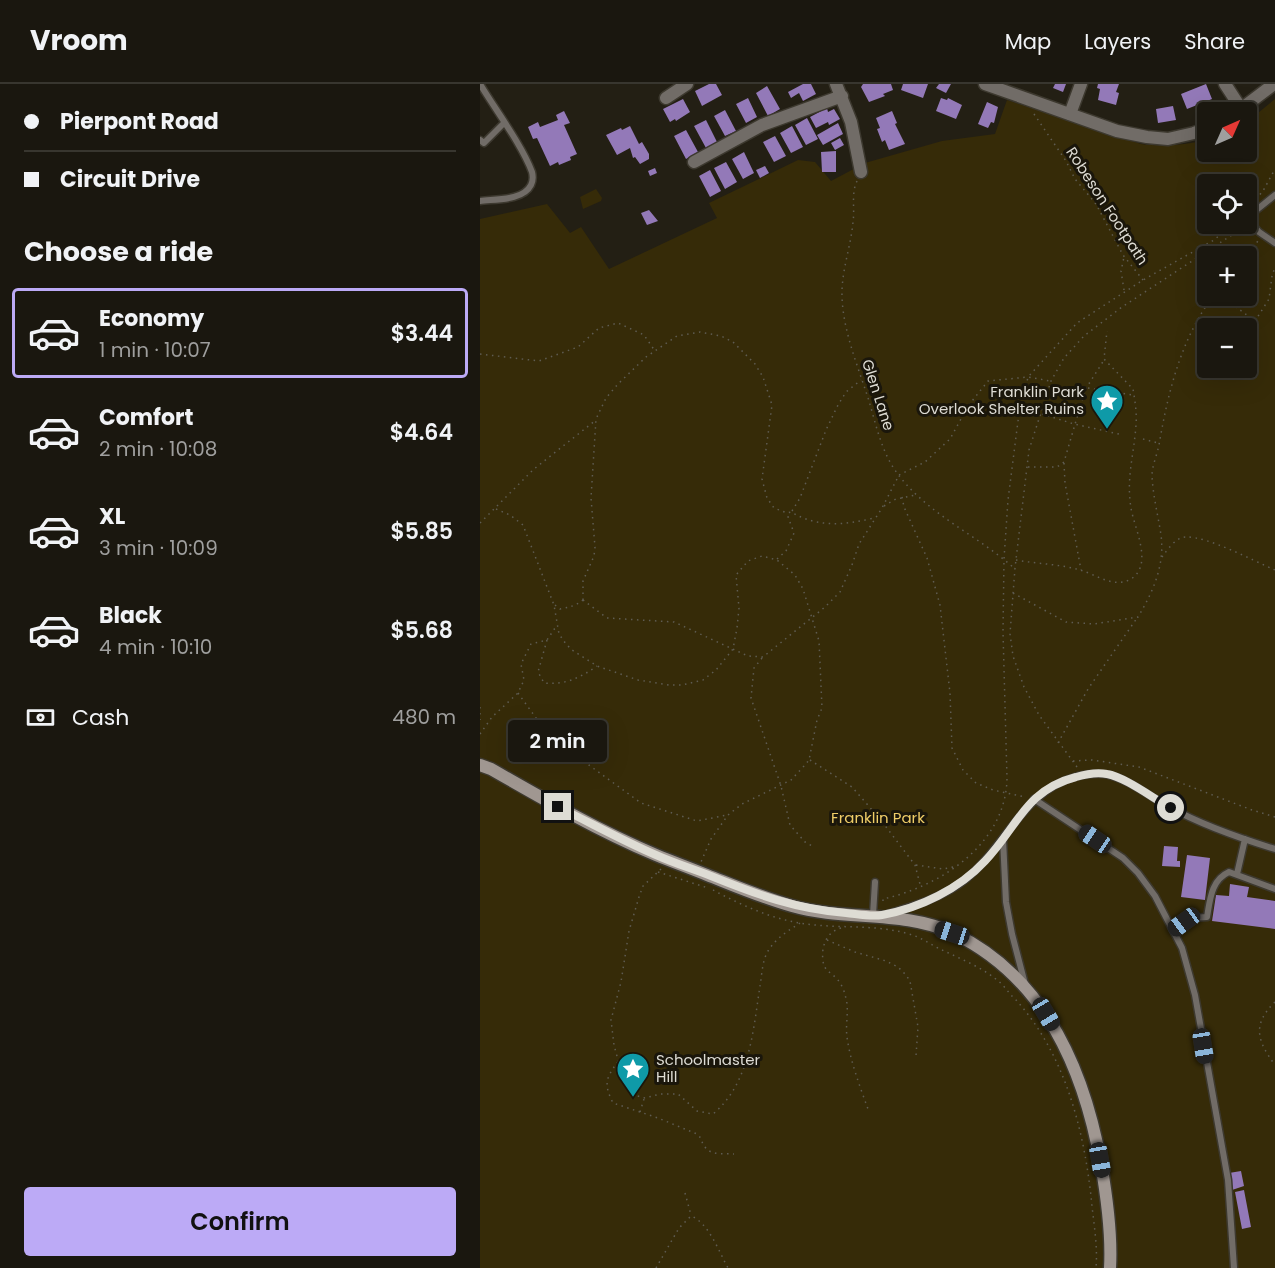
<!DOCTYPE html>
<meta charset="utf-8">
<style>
:root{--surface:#1a170f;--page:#232018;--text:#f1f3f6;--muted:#9f9f9e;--line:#38362f;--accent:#bcaaf6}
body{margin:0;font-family:Poppins,sans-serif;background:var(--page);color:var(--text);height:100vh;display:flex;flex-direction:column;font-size:22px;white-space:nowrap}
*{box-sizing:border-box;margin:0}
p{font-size:20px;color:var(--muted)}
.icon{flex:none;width:33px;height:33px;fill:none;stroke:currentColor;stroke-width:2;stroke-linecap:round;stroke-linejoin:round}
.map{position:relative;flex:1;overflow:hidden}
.panel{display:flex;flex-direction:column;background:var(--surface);width:480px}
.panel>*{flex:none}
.top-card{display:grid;align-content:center;height:132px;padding:0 24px;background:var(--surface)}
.needle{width:39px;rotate:45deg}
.controls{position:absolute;left:717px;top:18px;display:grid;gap:12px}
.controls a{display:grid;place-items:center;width:60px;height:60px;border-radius:6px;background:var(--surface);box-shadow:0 6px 24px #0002,0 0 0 2px var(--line);font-size:30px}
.end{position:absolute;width:27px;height:27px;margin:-14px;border:8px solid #dedcd4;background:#111;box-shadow:0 0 0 3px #111}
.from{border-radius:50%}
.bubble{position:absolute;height:42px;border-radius:6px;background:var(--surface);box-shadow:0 6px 24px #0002,0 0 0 2px var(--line);font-size:20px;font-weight:600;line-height:42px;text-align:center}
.car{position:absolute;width:18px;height:36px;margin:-18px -9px;border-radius:8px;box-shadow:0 0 4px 2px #0007;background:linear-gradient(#222 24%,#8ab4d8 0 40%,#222 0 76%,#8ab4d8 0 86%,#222 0)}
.top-card b{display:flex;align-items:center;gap:21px;height:57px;font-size:22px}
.top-card b+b{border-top:2px solid var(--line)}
.top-card i{width:15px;height:15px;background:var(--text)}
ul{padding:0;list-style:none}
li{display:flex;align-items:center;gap:18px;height:90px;margin:0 12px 9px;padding:0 12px;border:3px solid transparent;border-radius:6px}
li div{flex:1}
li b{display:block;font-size:22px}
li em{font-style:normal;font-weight:600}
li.current{border-color:var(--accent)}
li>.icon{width:54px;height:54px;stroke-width:1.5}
h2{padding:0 24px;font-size:27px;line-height:72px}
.pay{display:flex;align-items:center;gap:15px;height:66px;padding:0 24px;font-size:22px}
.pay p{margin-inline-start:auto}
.action{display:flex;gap:12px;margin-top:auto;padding:12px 24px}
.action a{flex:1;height:69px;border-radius:6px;background:var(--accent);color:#111;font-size:24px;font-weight:600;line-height:69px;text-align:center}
header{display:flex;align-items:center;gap:36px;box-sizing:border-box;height:84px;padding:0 30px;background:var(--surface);border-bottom:2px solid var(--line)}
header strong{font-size:28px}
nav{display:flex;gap:33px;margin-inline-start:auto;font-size:21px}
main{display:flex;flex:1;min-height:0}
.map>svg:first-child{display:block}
</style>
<header>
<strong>Vroom</strong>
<nav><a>Map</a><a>Layers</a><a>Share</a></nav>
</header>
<main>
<section class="panel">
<div class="top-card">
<b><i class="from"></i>Pierpont Road</b>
<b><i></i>Circuit Drive</b>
</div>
<h2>Choose a ride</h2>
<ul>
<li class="current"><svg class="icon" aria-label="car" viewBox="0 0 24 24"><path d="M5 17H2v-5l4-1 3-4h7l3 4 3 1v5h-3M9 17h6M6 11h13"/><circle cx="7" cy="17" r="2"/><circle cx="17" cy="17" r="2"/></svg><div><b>Economy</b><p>1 min · 10:07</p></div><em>$3.44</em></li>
<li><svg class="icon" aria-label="car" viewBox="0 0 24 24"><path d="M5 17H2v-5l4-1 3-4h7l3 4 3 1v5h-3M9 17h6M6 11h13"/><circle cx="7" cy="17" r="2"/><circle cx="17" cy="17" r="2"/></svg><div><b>Comfort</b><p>2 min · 10:08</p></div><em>$4.64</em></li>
<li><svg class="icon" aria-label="car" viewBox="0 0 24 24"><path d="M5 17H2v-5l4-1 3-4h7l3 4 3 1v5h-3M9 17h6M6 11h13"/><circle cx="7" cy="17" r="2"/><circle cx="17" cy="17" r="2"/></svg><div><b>XL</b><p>3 min · 10:09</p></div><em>$5.85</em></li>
<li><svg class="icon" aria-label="car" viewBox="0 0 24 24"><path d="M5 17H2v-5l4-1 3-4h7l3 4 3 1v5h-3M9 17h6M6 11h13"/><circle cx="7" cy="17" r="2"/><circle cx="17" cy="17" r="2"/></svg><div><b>Black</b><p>4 min · 10:10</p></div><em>$5.68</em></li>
</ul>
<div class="pay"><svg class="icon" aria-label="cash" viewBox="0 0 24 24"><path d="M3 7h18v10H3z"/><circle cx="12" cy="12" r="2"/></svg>Cash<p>480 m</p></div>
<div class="action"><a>Confirm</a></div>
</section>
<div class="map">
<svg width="795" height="1184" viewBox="0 0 795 1184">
<rect width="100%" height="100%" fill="#231f14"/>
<path fill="#362b08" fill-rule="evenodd" d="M795,15V1184H0V135L67,120L90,149L101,143L129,185L237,134L229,119L318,76L335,78L351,97L385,79L462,57L515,50L527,16L661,60C684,63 704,61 727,56L728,68H766L767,38ZM728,100H766V140H728ZM728,172H766V212H728ZM728,244H766V284H728Z
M116,105L122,114L121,117L103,125L100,113Z"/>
<path fill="#9379b8" d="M229,0H236L242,11L222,22L215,7Z
M323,0H331L336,10L323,17L319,9L311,14L308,8Z
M383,0H411L413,6L403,10L405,12L389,18L381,3Z
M423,0H448L443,14L421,6Z
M459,0H471L466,9L456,4Z
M575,0H586L583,8L573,4Z
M618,0H639L636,8L639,9L636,21L618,16L620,5L617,4Z
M726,0L732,15L707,25L701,10Z
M287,2L300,25L288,32L276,9Z
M268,14L277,33L266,39L256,20Z
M461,14L467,16L468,14L482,21L476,35L456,27Z
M203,15L210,28L196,37L195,35L190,38L183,25Z
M507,18L518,23L514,39L511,38L508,44L498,40Z
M693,22L696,36L678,39L676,25Z
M347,24L348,28L354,25L360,35L349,41L348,38L336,44L330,33Z
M245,26L256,47L245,52L234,32Z
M84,27L90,39L84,41L97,70L90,73L91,76L79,81L78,78L70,82L57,54L53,55L48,43L58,38L60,43L78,36L76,31Z
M412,27L417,39L415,40L425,60L409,66L405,56L402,58L397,45L400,44L396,34Z
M327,34L338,55L326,61L315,41Z
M226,36L237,58L226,64L214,42Z
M358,39L363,50L343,61L337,51Z
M150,42L159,60L162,58L169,70V75L160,80L155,73L153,74L150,64L137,71L126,51L141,44L142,46Z
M312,42L323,63L311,69L300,49Z
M206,46L218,68L206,75L194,52Z
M295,52L306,72L294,78L283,58Z
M360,54L364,61L355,66L351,59Z
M356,67V88H342L341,68Z
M264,68L274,89L263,95L252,75Z
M246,78L257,98L245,105L234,84Z
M285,82L289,89L280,94L276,86Z
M175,84L177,89L170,92L168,87Z
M230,86L241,107L230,113L219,92Z
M169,126L178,137L167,141L161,129Z
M684,762L698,763L697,777H700V783L682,782Z
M707,771L730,774L725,816L701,813Z
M750,800L769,803L767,813L795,817V845L732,837L736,811L749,812Z
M761,1087L764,1102L752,1106L749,1089Z
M764,1106L771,1143L762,1145L755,1108Z"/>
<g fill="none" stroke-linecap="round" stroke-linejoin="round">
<g stroke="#3d392f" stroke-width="9">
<path id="service" d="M0,56L4,59L24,39
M795,111L774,128L770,138L779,148L795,159
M0,117C15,115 43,117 51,101C53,97 53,92 52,88C42,61 15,25 0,0
M554,715L643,774L658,789L675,812L702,864L715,911L748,1096L754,1184
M523,755L526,818L532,850L545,900
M757,790L765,755
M407,830C434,822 464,813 486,795C526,762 543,706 598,692C608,690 619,688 629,691C650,696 670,713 689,723C722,741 759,754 795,765
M393,831L395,798
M693,846L711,834L727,833C730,816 731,796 749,788L795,805"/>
</g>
<g stroke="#3d392f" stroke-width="15">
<path id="minor" d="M356,0L371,38L381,88
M745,0L762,26
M186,14L207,0
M590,30L601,0
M214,78L282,41L362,12"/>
</g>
<g stroke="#3d392f" stroke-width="15">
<path id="tertiary" d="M505,0L637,47L667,53L688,55L714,49L728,44
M757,28L794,0"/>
</g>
<g stroke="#3d392f" stroke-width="15">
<path id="secondary" d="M0,681L11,685C65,716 119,747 176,771C193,778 210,784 227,791C255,802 283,814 312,822C364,837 423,826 473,849C565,893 604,985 621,1080C627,1114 632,1149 630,1184"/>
</g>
<path stroke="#5f5c52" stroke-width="1.5" stroke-dasharray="1.5 4.5" stroke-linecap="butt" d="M554,30L586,77L595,95L616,120L643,171L663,196
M377,97C371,109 375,125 373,138C371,161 363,182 362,206C361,243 378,282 389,317C396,341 402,369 417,389C447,430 497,451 534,484
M776,115L783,107L795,85
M765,172L778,157
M644,206L641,187L644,173
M741,212L775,237L789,215L792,192L795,183
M0,270L59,277L98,263L119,244L138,239L164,251L175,267
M608,304L653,311
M562,330L594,340L643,351
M663,355L678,359
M584,379L585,399L601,486
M548,383H577L584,378L605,306L624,276
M422,413L424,423L447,474L460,521L470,609L472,664L483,686L496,699L513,706L545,713
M404,422L416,415L436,411
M16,425L30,431L43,441L74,521L79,550L86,560L92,566L117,582L158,596L189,601H202L223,596L236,586L253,565L257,544L259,524L256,491L268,477L282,472L297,476L315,491L323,505L339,557L342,624L337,636L329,676L325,681L311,696L262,720L248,731L231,755L221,778
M312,427L320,414L346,346L358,321L366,308L381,296
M0,439L54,385L116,336
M682,473C688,465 696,453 706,453C727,452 774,477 795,486
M297,475L306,467L314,449L307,430
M536,476C557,480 580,480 600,486C615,490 633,504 649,496C675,483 654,444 651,424C646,394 654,371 656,341C657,329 655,317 653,305L624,275L627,247
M533,509L586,538L614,540L658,533C673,508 685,481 681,451C678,431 673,412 672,392C672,382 677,371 679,361C688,308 701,255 733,212
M103,516V497L114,472L115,463L111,414L116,335L126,314L138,300L166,273L197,252L220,248L241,252L253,258L275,280L283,293L292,321L282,395L287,414L294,424L307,429L311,428C338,444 365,441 394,434
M103,516L127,534L194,538L268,572L283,573L345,523L360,508L372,481L379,460L402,424L419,391L445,378L470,355L488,322L508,297L548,293L570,297
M75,521L80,525C89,523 96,522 103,516
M67,556L58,588L64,599C85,601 100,594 117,582
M282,574L274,584L271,614L301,702L310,741L325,758L334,763
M38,609L69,652L161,719L217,737L247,731
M0,623V636
M0,650L12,633L38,609L44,596L41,580L51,560L67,556L77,541
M578,659L608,605L657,534
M330,676L372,703L400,735L435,781L441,804
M593,677L612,676L659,683L772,726L795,733
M597,683L559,631L544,603L533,572L530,550L535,484L549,366L571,297L584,274L604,252L642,223L764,143
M436,781L463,785L473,783
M181,785L163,802L159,813L149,847L141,898L131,936L134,961L138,976L145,994L154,1011L165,1014L180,1010H198L217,1027L233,1030C270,999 273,947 280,902C282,891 282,877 288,867C296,854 308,847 320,839
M178,788L228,804
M233,806C265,823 298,838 335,841C366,844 399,841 429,850C441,853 451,861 462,866C481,875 501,883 517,896C525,902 529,910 536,916C584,969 603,1042 611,1112C613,1136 618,1160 616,1184
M403,817V815C461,802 526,760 527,694L523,548L524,475L528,416L538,337L548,293L597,239L663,196L734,156L753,140
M361,844C346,848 341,863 343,877C344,887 351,888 357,895C361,899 364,906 365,911C370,925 365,939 367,953C370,976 380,1003 388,1025
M347,856L375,868L406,877L418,883L426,891L430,897L438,943L436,972
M795,918C771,941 778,958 795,981
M138,978C125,994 124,1001 133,1019L178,1034L217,1050C222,1054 221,1058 225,1063C231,1072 245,1069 254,1070
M160,1028L164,1015
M205,1109L211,1131
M176,1184L199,1144L211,1132C229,1139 239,1168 248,1184"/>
<use href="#service" stroke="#716c67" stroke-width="6"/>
<use href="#minor" stroke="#716c67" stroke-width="12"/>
<use href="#tertiary" stroke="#716c67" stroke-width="12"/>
<use href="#secondary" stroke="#a09791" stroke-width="12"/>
</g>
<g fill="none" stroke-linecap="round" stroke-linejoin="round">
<path stroke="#dedcd4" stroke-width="8" d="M78,723C111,739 143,757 176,771C194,779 213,785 231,792C278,811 316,825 366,829C377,830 391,833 402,831C440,824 479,805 505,777C537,744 545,706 596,693C606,690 617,688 627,690C645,693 674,715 691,724"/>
</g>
<defs>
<g id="sight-pin" transform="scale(1.725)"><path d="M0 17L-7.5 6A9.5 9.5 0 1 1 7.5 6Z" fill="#0f9aa8" stroke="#1a160b"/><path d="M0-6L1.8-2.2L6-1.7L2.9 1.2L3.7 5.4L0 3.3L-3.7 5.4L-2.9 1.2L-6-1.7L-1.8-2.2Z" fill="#fff"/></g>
</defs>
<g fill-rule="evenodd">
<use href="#sight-pin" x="627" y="317"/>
<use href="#sight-pin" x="153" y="985"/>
</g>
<g text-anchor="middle" stroke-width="6" stroke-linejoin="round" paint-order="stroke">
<g font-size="15" fill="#dedcd4" stroke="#1a160b">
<text transform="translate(627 122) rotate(57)" y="5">Robeson Footpath</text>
<text transform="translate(398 311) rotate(72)" y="5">Glen Lane</text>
</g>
<g font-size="15" fill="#dedcd4" stroke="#1a160b" text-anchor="end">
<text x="604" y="313">Franklin Park<tspan x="604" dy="17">Overlook Shelter Ruins</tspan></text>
<text x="176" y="981" text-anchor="start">Schoolmaster<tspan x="176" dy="17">Hill</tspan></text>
</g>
<g font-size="15" fill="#efcd68" stroke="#1a160b">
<text x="398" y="739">Franklin Park</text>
</g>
</g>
</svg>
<div class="controls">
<a><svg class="needle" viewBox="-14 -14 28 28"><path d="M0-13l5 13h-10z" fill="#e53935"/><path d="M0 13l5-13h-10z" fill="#9f9f9e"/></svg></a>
<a><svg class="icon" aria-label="locate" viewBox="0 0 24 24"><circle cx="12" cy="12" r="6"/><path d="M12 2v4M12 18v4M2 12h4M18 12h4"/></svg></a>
<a>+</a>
<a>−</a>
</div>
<i class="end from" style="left:691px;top:724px"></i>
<i class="end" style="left:78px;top:723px"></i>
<div class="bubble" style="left:28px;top:636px;width:99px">2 min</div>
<i class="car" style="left:615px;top:755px;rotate:304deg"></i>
<i class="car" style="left:704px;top:838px;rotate:234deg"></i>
<i class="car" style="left:472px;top:849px;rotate:288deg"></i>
<i class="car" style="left:566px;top:930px;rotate:149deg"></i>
<i class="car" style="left:723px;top:962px;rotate:171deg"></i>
<i class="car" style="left:620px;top:1076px;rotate:170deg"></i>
</div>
</main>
